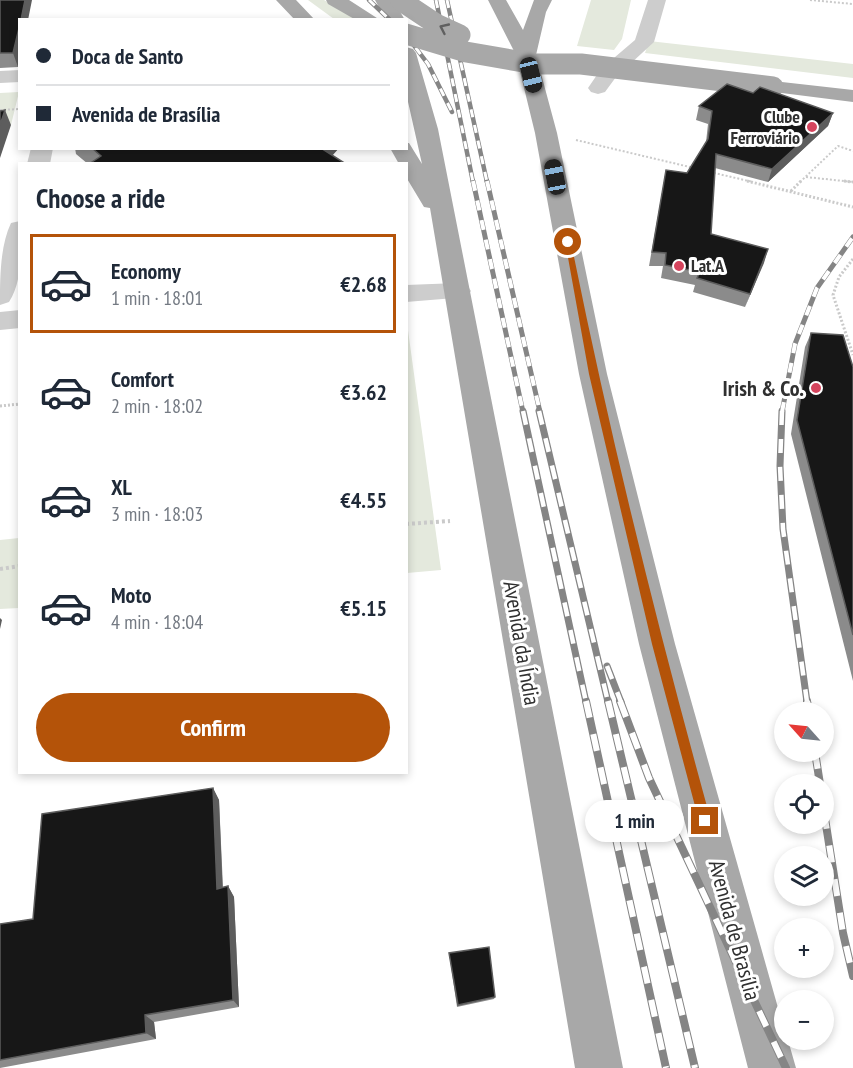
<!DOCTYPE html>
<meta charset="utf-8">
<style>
:root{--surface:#fff;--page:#f2f2f3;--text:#1f2937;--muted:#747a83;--line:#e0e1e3;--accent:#b45309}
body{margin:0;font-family:"PT Sans Narrow",sans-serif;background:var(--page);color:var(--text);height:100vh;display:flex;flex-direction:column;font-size:22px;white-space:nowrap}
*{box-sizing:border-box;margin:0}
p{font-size:20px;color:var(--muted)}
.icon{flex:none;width:33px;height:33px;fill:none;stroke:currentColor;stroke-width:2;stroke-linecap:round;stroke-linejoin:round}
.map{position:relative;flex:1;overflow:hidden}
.details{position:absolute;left:18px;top:162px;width:390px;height:612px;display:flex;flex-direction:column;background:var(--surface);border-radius:0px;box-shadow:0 3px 9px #0003}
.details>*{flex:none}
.top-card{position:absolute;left:18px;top:18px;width:390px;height:132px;border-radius:0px;box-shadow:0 3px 9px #0003;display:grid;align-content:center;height:132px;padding:0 18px;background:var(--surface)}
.needle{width:39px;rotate:297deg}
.buttons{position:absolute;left:774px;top:702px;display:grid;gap:12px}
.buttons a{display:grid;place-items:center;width:60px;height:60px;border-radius:50%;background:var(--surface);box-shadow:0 3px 9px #0003;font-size:30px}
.end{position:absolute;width:27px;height:27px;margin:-14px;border:8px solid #b45309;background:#fff;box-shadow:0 0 0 3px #fff}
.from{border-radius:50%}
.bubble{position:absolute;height:42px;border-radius:21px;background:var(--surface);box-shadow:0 3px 9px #0003;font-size:20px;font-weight:600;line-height:42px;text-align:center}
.car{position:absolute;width:18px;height:36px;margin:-18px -9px;border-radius:8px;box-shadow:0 0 4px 2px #0007;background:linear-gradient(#222 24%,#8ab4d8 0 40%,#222 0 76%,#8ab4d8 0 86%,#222 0)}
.top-card b{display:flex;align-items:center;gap:21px;height:57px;font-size:22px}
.top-card b+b{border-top:2px solid var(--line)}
.top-card i{width:15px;height:15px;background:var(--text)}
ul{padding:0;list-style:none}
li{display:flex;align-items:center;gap:18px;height:99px;margin:0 12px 9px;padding:0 6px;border:3px solid transparent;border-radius:0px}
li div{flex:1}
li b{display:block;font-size:22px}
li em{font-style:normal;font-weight:600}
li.on{border-color:var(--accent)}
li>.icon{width:54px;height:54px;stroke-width:1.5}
h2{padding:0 18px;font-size:27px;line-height:72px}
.cta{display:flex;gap:12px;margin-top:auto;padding:12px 18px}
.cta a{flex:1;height:69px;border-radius:36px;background:var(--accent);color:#fff;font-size:24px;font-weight:600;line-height:69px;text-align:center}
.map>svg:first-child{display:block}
</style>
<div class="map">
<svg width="853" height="1068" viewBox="0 0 853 1068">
<rect width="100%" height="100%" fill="#fff"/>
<path fill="#e4e9dd" d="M308,0H324L356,19H334Z
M591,0H631L622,39L614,50L577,46Z
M649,41L853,64V78L645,53Z
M19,92L11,125L0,126V93Z
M407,323L441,570L407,573L406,323Z
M19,538V608L0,609V540Z"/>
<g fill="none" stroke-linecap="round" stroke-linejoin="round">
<path stroke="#cacaca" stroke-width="2" stroke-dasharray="2 2" stroke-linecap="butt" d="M810,0L853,4
M0,110L20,109
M576,140L694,168
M710,172L753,182
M806,177L853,182
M800,182L838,146L853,151"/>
<path stroke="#cacaca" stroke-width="3" stroke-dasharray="2 2" stroke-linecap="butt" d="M747,181L853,207
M844,181L853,182
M791,191L801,181
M853,259L839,277L833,295L853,355
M0,406L20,404"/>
<path stroke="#cacaca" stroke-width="4" stroke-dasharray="3 3" stroke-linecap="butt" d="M406,524L450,521
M0,569L20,566"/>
<path fill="#cdcdcd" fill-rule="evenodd" d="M648,0H666L654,42L616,77L605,92L598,94L591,92L588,88L601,69L635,40Z
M20,70V82L0,83V71Z
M31,148H53L50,164H27Z
M20,221C20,247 24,279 9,302L0,305C0,278 0,246 11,223Z
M458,283L467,285L471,291L467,297L406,302V285Z
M20,310V328L0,330V312Z"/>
<path fill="#a8a8a8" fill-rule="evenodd" d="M276,0H296L315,20H295Z
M326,0H349L380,20H356L328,4Z
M375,0H393L405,20H386Z
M488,0H506L523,30L534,0H552L546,12L536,55L557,133L607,374L675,644L784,1029V1040H788L796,1068H748L639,644L579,374L535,133L516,55Z
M406,47L413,49L416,53L438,129L623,1068H575L430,208L424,207L406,177V164H399L390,148H406V143H409L422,164L406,93Z
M773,81L853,90V102L766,91L763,87L766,83Z"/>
<g stroke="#858585" stroke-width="4.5">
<path id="rail-far3" d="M369,0L390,20
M436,0L473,182
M447,0L487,182
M406,35L428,64L452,112"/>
</g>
<g stroke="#858585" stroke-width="5">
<path id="rail-far2" d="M473,181L523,412
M487,181L540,412
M782,412L795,344L817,288L853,237"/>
</g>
<g stroke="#858585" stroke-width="7">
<path id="rail-far1" d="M523,411L586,702
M539,411L608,702
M782,411L780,466L783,529L807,702
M607,666L621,702"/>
</g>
<g stroke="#858585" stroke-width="8">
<path id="rail" d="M586,701L666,1068
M608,701L695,1068
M620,701L649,778L786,1068
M807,701L809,712
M815,752L820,784
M824,812L843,933L853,976"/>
</g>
<use href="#rail-far3" stroke="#fff" stroke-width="3" stroke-dasharray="8" stroke-linecap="butt"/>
<use href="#rail-far2" stroke="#fff" stroke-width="4" stroke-dasharray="10" stroke-linecap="butt"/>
<use href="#rail-far1" stroke="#fff" stroke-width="4.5" stroke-dasharray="14" stroke-linecap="butt"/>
<use href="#rail" stroke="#fff" stroke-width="6" stroke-dasharray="17" stroke-linecap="butt"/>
<path stroke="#a8a8a8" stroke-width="21" d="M400,0L436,24L460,35
M406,34L466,52L535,64H581L773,87"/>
</g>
<path fill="#8b8b8b" d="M0,0L20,20V61L18,67L0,68Z
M753,93L833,113L828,126L768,182L715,168L711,234L768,249L745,307L693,292L695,285L661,278L663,266H649L666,170L687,173L706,142L708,124L696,120L699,106Z
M75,148H339L332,155L346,164H88L76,154Z
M811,333L853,367V681L791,434L805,347Z
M213,788L219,800L223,887L228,886L234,897L239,1007L154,1022L156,1039L0,1068V924L33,919Z
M449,953L495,997L494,999L457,1007Z"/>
<path fill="#5d5d5d" d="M25,0H32L28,20H21Z
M20,24V61L18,67L13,53Z
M5,110L11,125L0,158V125Z
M833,113L828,126L768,182L772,169Z
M317,148H339L325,164Z
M768,249L764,263L745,307L750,294Z
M0,618L2,620L0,629Z
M213,788L219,800L223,899L217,889Z
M228,886L234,897L239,1007L233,1000Z
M145,1015L154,1022L156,1039L146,1033Z"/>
<path fill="#171717" stroke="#5d5d5d" stroke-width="1.5" d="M0,0H25L21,20H20V24L13,53H0Z
M727,84L753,93L760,87L833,113L772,169L716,154L711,234L768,249L750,294L697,278L700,272L665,265L666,253L652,252L666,170L687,173L708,139L712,111L699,106Z
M5,110L0,125V111Z
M92,148H321L346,164H89L101,156Z
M811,333L843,335L853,367V635L797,420Z
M213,788L217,889L228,886L233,1000L145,1015L146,1033L0,1060V924L33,919L42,814Z
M489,947L495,997L458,1005L449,953Z"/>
<defs><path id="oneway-chevron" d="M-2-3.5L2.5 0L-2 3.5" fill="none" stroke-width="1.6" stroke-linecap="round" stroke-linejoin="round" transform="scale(1.5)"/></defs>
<use stroke="#606060" href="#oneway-chevron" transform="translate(444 28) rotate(-155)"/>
<path fill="#b45309" d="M565,241L571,242C610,437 658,629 711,821L705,827L699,821L652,644L589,374Z"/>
<g fill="#d5445d" stroke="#fff" stroke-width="2">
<circle cx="812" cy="127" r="6"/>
<circle cx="679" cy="266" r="6"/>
<circle cx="816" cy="388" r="6"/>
</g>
<g text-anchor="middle" stroke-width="6" stroke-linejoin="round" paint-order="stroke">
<g font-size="18" font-weight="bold" fill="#303030" stroke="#fff" text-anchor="end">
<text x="800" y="123">Clube<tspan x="800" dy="21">Ferroviário</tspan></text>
<text x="691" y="272" text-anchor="start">Lat.A</text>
</g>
<g font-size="22" font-weight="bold" fill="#303030" stroke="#fff" text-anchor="end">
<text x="804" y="396">Irish &amp; Co.</text>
</g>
<g font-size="22" fill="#303030" stroke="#fff">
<text transform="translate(522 643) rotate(80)" y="8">Avenida da Índia</text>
<text transform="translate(735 930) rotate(75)" y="8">Avenida de Brasília</text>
</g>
</g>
</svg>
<div class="buttons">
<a><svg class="needle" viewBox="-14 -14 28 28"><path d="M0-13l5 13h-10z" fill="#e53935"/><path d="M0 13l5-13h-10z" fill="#747a83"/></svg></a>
<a><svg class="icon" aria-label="locate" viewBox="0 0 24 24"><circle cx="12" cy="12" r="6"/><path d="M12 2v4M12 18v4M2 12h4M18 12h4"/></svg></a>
<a><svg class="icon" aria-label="layers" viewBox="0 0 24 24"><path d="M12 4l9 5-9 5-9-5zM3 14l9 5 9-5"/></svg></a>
<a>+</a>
<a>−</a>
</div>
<i class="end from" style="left:568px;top:242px"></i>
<i class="end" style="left:705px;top:821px"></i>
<div class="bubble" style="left:585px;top:800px;width:99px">1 min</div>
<i class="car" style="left:531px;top:75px;rotate:166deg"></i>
<i class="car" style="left:555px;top:177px;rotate:349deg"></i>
<div class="top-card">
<b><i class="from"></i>Doca de Santo</b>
<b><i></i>Avenida de Brasília</b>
</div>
<section class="details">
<h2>Choose a ride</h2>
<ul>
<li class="on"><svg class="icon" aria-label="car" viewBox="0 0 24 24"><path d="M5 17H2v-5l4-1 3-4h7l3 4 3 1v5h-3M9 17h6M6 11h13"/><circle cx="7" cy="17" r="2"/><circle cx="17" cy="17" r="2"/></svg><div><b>Economy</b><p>1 min · 18:01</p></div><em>€2.68</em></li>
<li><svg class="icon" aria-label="car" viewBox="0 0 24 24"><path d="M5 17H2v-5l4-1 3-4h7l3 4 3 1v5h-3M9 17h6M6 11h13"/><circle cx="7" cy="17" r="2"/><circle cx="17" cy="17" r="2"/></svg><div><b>Comfort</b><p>2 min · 18:02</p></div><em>€3.62</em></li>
<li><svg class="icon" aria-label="car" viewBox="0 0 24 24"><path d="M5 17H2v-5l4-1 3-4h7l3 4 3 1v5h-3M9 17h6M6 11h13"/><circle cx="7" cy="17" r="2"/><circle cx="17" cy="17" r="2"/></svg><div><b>XL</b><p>3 min · 18:03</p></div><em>€4.55</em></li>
<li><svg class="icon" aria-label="car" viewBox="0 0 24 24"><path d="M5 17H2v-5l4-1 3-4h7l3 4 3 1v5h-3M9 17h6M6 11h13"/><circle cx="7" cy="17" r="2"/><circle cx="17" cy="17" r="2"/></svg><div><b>Moto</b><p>4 min · 18:04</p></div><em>€5.15</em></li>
</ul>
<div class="cta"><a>Confirm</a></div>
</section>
</div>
